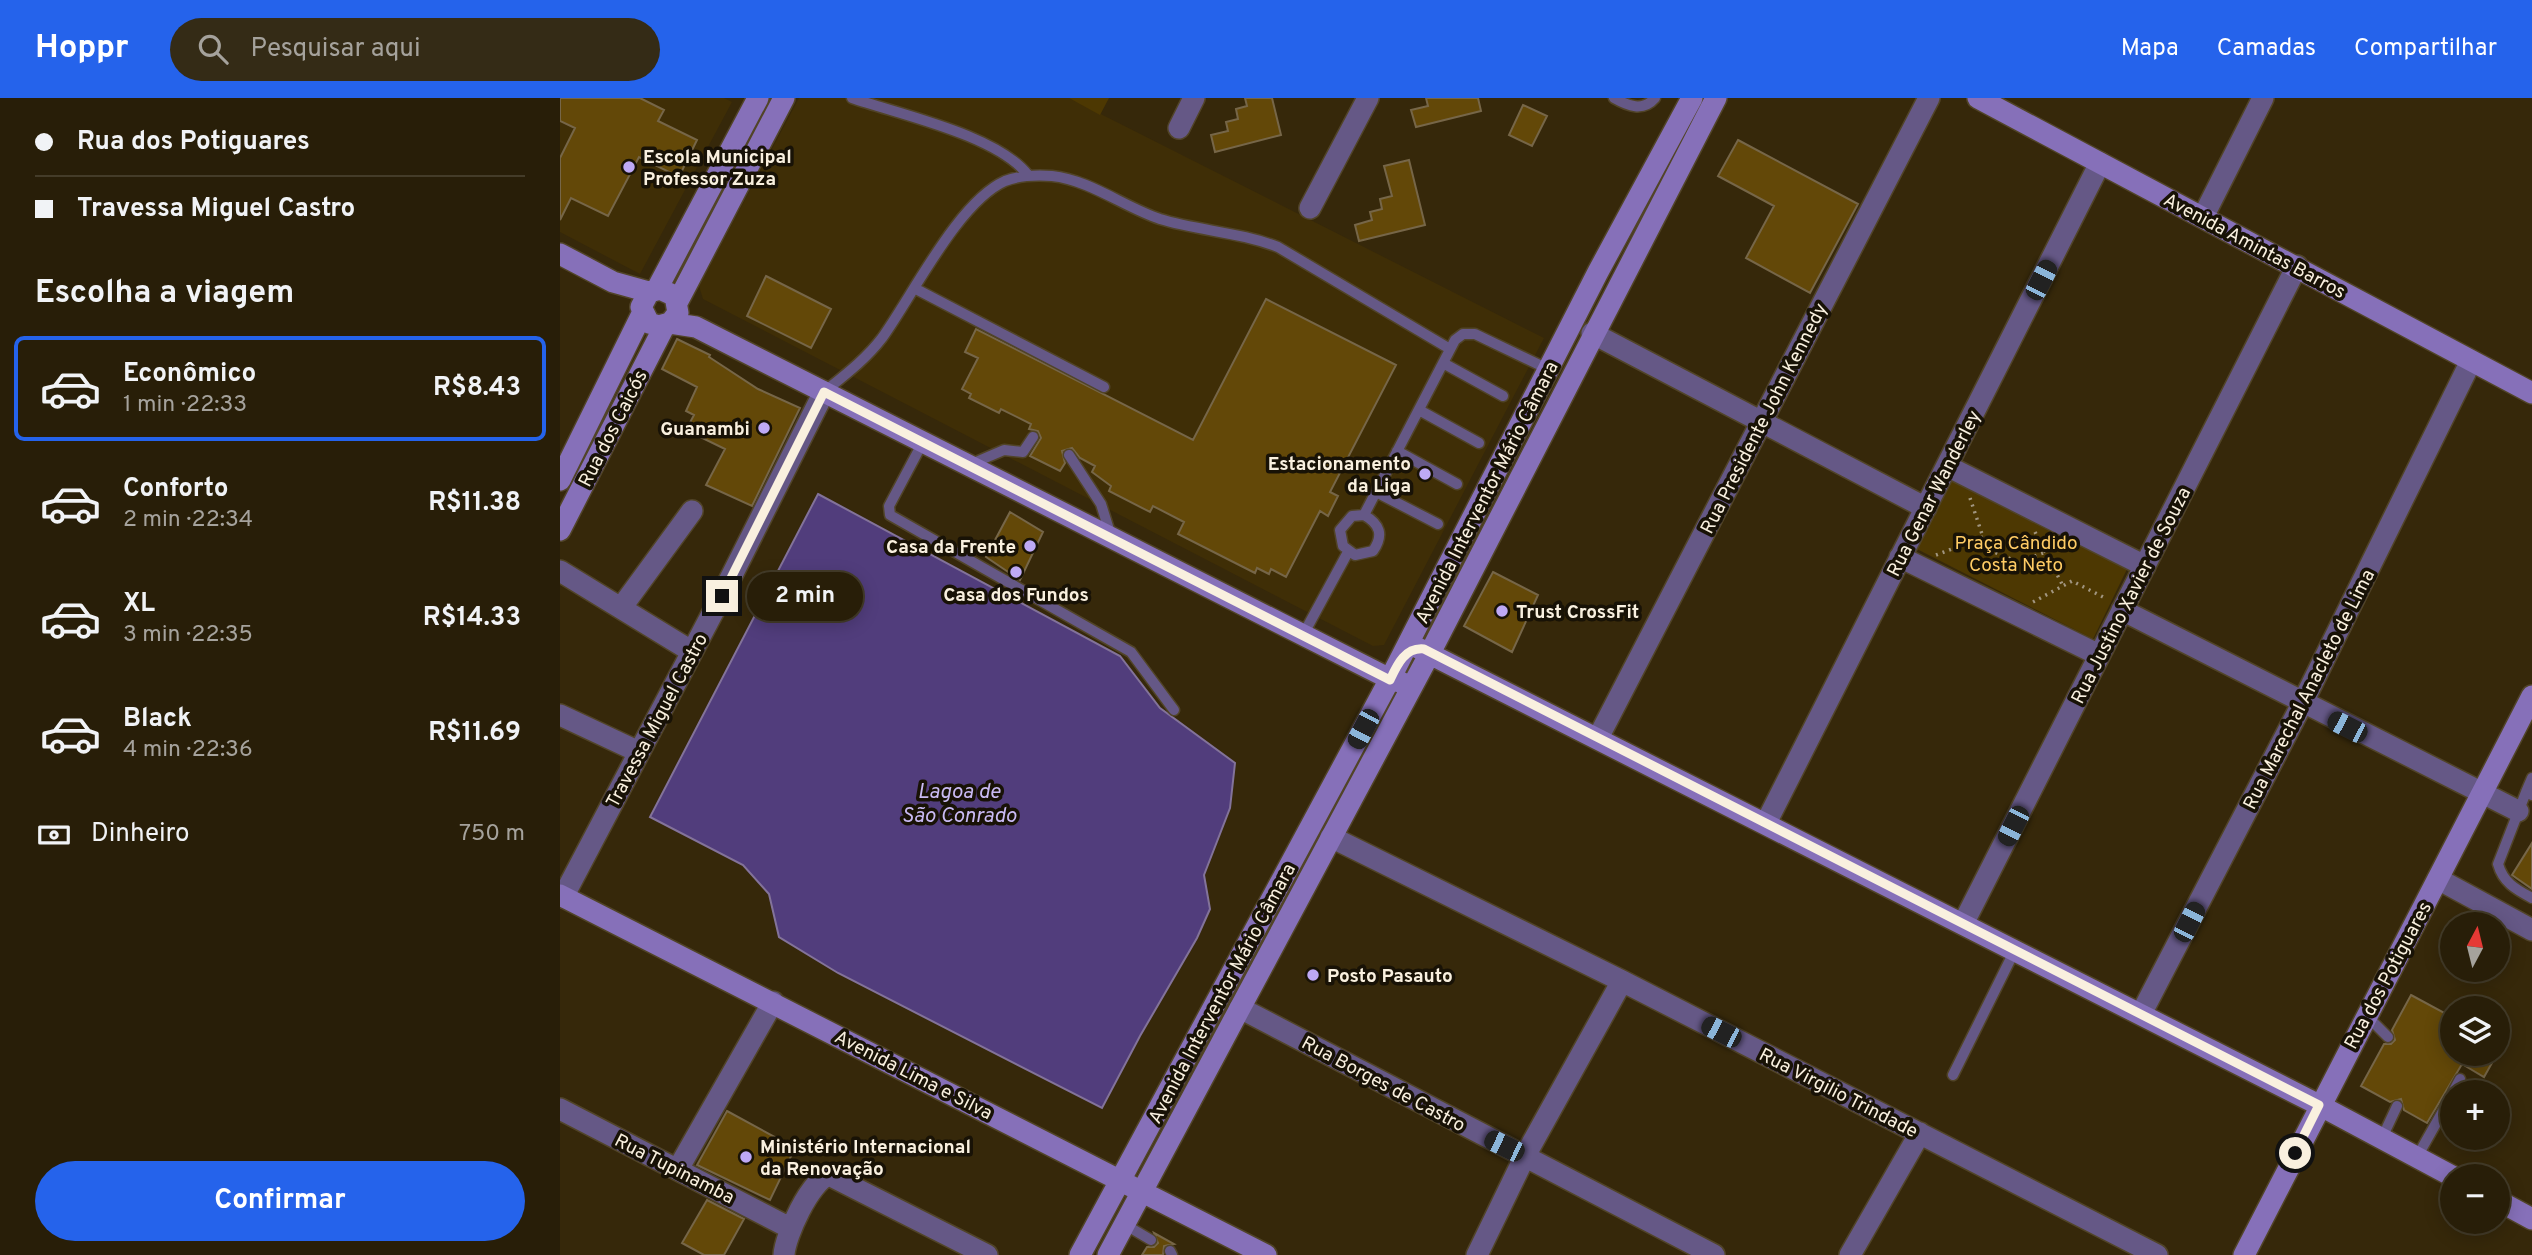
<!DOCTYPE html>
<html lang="pt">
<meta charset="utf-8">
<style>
:root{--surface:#281e08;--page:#342b16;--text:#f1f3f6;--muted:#a5a29c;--line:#443c29;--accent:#2563eb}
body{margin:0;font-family:Overpass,sans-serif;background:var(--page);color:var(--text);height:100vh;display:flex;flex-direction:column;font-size:26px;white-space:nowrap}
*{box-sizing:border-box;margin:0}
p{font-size:23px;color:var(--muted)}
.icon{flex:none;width:38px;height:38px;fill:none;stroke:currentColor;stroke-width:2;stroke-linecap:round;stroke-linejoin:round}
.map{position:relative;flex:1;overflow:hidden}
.sheet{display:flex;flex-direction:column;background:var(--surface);width:560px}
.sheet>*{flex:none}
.guide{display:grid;align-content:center;height:154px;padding:0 35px;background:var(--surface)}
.needle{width:46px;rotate:7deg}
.tools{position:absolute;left:1880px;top:814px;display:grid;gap:14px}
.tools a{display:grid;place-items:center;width:70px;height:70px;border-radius:50%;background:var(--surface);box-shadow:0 4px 18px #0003,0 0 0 2px var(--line);font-size:35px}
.end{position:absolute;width:32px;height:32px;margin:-16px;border:9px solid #f9f0df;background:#111;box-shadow:0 0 0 4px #111}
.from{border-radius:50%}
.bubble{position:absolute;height:49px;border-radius:24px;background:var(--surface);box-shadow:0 4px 18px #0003,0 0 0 2px var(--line);font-size:23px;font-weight:700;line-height:49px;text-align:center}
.car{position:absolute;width:21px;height:42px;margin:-21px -10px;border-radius:9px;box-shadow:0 0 5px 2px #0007;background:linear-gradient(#222 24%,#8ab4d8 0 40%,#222 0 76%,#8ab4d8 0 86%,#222 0)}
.guide b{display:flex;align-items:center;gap:24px;height:66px;font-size:26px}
.guide b+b{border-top:2px solid var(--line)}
.guide i{width:18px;height:18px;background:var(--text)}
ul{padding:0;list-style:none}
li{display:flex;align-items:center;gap:21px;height:105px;margin:0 14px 10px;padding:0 21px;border:4px solid transparent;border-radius:10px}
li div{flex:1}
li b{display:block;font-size:26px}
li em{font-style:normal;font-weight:700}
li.selected{border-color:var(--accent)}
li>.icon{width:63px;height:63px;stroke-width:1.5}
h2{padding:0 35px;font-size:32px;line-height:84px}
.pay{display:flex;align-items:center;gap:18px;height:77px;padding:0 35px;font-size:26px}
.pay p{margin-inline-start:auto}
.cta{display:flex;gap:14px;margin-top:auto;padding:14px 35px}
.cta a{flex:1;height:80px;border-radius:42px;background:var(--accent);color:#fff;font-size:28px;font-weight:700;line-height:80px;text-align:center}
header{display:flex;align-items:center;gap:42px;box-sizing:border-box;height:98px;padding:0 35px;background:var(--accent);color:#fff}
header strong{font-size:33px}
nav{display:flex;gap:38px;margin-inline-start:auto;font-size:24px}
.search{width:490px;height:63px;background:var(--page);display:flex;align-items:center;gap:18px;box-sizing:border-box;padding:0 24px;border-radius:38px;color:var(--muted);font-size:26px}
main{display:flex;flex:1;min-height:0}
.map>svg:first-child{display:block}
</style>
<header>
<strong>Hoppr</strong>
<div class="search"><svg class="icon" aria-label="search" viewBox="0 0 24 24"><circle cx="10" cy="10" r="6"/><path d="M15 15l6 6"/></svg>Pesquisar aqui</div>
<nav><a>Mapa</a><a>Camadas</a><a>Compartilhar</a></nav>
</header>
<main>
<section class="sheet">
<div class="guide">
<b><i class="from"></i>Rua dos Potiguares</b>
<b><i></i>Travessa Miguel Castro</b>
</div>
<h2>Escolha a viagem</h2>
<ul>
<li class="selected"><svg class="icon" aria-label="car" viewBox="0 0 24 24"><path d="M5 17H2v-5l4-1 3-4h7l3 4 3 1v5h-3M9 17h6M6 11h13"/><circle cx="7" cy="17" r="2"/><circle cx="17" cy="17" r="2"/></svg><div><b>Econômico</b><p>1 min · 22:33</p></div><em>R$8.43</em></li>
<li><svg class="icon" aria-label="car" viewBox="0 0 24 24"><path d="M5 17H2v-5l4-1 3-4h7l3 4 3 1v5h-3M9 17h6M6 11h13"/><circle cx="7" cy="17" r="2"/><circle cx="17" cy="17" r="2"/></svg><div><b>Conforto</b><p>2 min · 22:34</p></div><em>R$11.38</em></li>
<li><svg class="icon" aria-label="car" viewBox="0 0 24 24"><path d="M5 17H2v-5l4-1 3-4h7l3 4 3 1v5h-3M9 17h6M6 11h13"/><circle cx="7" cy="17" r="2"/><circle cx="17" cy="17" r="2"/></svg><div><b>XL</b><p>3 min · 22:35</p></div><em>R$14.33</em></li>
<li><svg class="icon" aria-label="car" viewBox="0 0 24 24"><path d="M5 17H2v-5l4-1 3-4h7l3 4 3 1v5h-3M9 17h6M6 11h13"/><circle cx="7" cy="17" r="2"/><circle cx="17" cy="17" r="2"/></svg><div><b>Black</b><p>4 min · 22:36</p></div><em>R$11.69</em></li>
</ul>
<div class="pay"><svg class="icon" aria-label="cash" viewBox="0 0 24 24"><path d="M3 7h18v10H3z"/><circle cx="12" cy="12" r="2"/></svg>Dinheiro<p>750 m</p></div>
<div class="cta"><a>Confirmar</a></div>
</section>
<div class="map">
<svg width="1972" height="1157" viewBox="0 0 1972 1157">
<rect width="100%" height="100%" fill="#36280a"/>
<path fill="#3f2e06" d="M0,0H164L172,4L80,176L0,134Z
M239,0H509L984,240L824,547L813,548L143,201L139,188Z"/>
<path fill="#4d3802" d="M509,0H549L540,17Z
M1388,376L1569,467L1533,541L1351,448Z"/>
<path fill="#513d7c" stroke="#83739a" stroke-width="2" d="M258,396L560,558L600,610L675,665L670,710L644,777L650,811L637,840L580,938L542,1010L278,875L219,839L209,796L183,767L90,719Z"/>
<path fill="#634808" stroke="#766648" stroke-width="2" d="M0,0H80L104,12L98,23L137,42L119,79L79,59L48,118L11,100L0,122V60L15,30L0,23Z
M685,0H712L721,37L655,54L651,37L668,33L666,24L678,21L676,11L687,8Z
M866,0H918L921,13L856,29L851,12L868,8Z
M963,7L987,18L972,48L949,37Z
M1178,42L1298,106L1250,195L1186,160L1214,108L1158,78Z
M849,62L865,127L799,143L795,127L812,122L810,114L822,111L820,101L832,98L824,68Z
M206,178L271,211L251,250L187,218Z
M706,201L836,267L770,394L778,398L768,418L760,413L726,479L711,471L709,476L697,470L695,475L618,436L624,424L593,408L590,414L549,393L551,388L532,374L535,368L520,360L512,350L502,353L505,365L500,373L470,358L481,340L478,333L469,331L471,326L441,311L439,315L409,300L411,296L402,291L418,260L405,254L416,231L633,342Z
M117,241L150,257L149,259L198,291L240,310L192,408L146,387L165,351L126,332L134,317L126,313L137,289L102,271Z
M450,414L483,434L460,482L426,459Z
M933,474L978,497L952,554L904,528Z
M1972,745V791L1952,777Z
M1851,897L1892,919V956H1937L1924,979L1902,966L1867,1025L1844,1012L1841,1001L1830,1004L1801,988L1824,946H1831L1835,942L1832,932Z
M167,1013L235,1050L210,1102L137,1067Z
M147,1102L184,1121L164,1157H144L122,1145Z
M594,1135L614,1146L604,1148L603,1157H582L587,1149H594L598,1145Z"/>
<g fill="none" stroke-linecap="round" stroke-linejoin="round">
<g stroke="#514428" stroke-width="13">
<path id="lane" d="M292,0C341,17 437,37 468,77
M1054,0C1068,8 1083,14 1095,0
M354,190L544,289
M883,265L943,298
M264,294C285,277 306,261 322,240C353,197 398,104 445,83C460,77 477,77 492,78C530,82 564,109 600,121C639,133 680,134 718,149L890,251
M859,312L919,345
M363,344L329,408L330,417L571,554L614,612
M837,353L897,386
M509,357L541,406L551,438
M409,367L444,352L463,354L473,339
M816,394L878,426
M804,417L792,418L780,432L783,448L795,457L813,453C824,437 820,426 804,417L895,242L903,236H915L988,271
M743,537L788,454
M1966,694L1972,680
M1972,697L1966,694L1938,766C1943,784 1955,791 1972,800
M1806,917L1828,939
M1393,977L1455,852
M1893,994L1900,981
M1822,1040L1837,1008
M1857,1059L1892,997
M564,1126L591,1142
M610,1153L612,1157"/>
</g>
<g stroke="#514428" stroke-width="24">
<path id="street" d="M619,30L634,0
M750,110L808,0
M1643,119L1703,0
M1032,235L1366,410
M1387,368L1585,468
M1340,459L1539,557
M0,473L131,553
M61,510L132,413
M1562,512L1958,713
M0,617L79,654
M1038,640L1369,0
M1206,725L1540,65
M771,739L1062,883L1597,1157
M1878,781L1972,832
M3,799L162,497L264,294
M1403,826L1737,168
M680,910L1154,1157
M1581,916L1742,606L1911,263
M0,1011L230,1130
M118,1071L213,904
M224,1157C225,1138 250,1083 269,1077L427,1157
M917,1157L965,1058L1062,883
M1290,1157L1360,1035"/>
</g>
<g stroke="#514428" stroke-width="24">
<path id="secondary" d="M1418,0L1972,295
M0,156L53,184L89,194
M97,191L198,0
M118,203L224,0
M110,225L118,215L115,198L100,191L89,194L81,209L89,225L99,228L110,225L136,229L830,581L843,585
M0,382L82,216
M0,432L105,227
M858,550L1759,1007L1892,1078
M0,797L706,1157
M1937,1102L1972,1121
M520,1157L830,581L1038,174L1132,0
M548,1157L870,555L1156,0
M1684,1157L1972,598"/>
</g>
<path stroke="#a1957f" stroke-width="3.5" stroke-dasharray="2 5" stroke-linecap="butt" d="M1410,400L1427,451L1458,464L1486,454
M1475,434L1503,488
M1376,457L1423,439
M1473,504L1512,483L1547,501"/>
<use href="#lane" stroke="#655886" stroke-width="10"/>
<use href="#street" stroke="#655886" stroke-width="21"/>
<use href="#secondary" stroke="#8670b9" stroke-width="21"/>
</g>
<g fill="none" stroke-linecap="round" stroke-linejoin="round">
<path stroke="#f9f0df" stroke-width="9" d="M162,498L264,294L830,582C837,567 845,549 864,551L1759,1007L1735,1055"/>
</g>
<g fill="#bea9f5" stroke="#181206" stroke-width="2.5">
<circle cx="69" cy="69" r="7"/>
<circle cx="204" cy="330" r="7"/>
<circle cx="865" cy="376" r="7"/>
<circle cx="470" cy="448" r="7"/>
<circle cx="456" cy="474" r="7"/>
<circle cx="942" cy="513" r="7"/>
<circle cx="753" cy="877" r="7"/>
<circle cx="186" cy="1059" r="7"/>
</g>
<g text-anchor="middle" stroke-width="7" stroke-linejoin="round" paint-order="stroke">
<g font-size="19" font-weight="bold" fill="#f9f0df" stroke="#181206" text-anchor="start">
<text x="83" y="65">Escola Municipal<tspan x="83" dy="22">Professor Zuza</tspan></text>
<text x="190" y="337" text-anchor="end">Guanambi</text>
<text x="851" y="372" text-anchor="end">Estacionamento<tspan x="851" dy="22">da Liga</tspan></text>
<text x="456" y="455" text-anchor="end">Casa da Frente</text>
<text x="456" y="503" text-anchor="middle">Casa dos Fundos</text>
<text x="956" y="520">Trust CrossFit</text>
<text x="767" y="884">Posto Pasauto</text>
<text x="200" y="1055">Ministério Internacional<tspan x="200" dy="22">da Renovação</tspan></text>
</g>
<g font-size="19" fill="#f9f0df" stroke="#181206">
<text transform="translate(1695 147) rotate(28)" y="7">Avenida Amintas Barros</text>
<text transform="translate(1203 320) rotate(-63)" y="7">Rua Presidente John Kennedy</text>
<text transform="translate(52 330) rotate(-63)" y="7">Rua dos Caicós</text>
<text transform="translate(926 394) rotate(-63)" y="7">Avenida Interventor Mário Câmara</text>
<text transform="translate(1373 395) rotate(-63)" y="7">Rua Genar Wanderley</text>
<text transform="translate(1570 497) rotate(-63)" y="7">Rua Justino Xavier de Souza</text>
<text transform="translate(1748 591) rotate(-63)" y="7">Rua Marechal Anacleto de Lima</text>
<text transform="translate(96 622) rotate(-62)" y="7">Travessa Miguel Castro</text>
<text transform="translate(1827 877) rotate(-62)" y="7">Rua dos Potiguares</text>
<text transform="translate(661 895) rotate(-62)" y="7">Avenida Interventor Mário Câmara</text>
<text transform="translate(354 976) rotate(27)" y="7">Avenida Lima e Silva</text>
<text transform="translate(824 985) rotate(28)" y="7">Rua Borges de Castro</text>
<text transform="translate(1279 994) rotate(27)" y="7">Rua Virgilio Trindade</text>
<text transform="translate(115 1070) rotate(27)" y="7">Rua Tupinamba</text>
</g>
<g font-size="19" fill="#ffcc65" stroke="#181206">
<text x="1456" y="451">Praça Cândido<tspan x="1456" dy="22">Costa Neto</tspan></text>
</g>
<g font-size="21" font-style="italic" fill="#c9baf3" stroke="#181206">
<text x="399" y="700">Lagoa de<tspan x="399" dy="24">São Conrado</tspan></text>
</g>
</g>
</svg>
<div class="tools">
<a><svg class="needle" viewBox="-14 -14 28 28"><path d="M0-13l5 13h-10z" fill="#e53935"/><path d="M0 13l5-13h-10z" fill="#a5a29c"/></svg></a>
<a><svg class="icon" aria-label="layers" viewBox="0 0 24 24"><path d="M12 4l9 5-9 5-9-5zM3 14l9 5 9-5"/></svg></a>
<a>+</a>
<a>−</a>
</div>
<i class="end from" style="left:1735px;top:1055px"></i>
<i class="end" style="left:162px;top:498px"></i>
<div class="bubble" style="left:187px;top:474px;width:116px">2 min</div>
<i class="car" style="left:1481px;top:182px;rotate:27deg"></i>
<i class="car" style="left:1787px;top:629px;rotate:297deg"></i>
<i class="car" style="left:803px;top:631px;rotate:208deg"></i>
<i class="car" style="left:1453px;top:728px;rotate:207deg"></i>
<i class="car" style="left:1629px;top:824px;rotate:27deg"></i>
<i class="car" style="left:1161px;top:934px;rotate:297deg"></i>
<i class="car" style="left:944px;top:1048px;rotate:296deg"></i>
</div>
</main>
